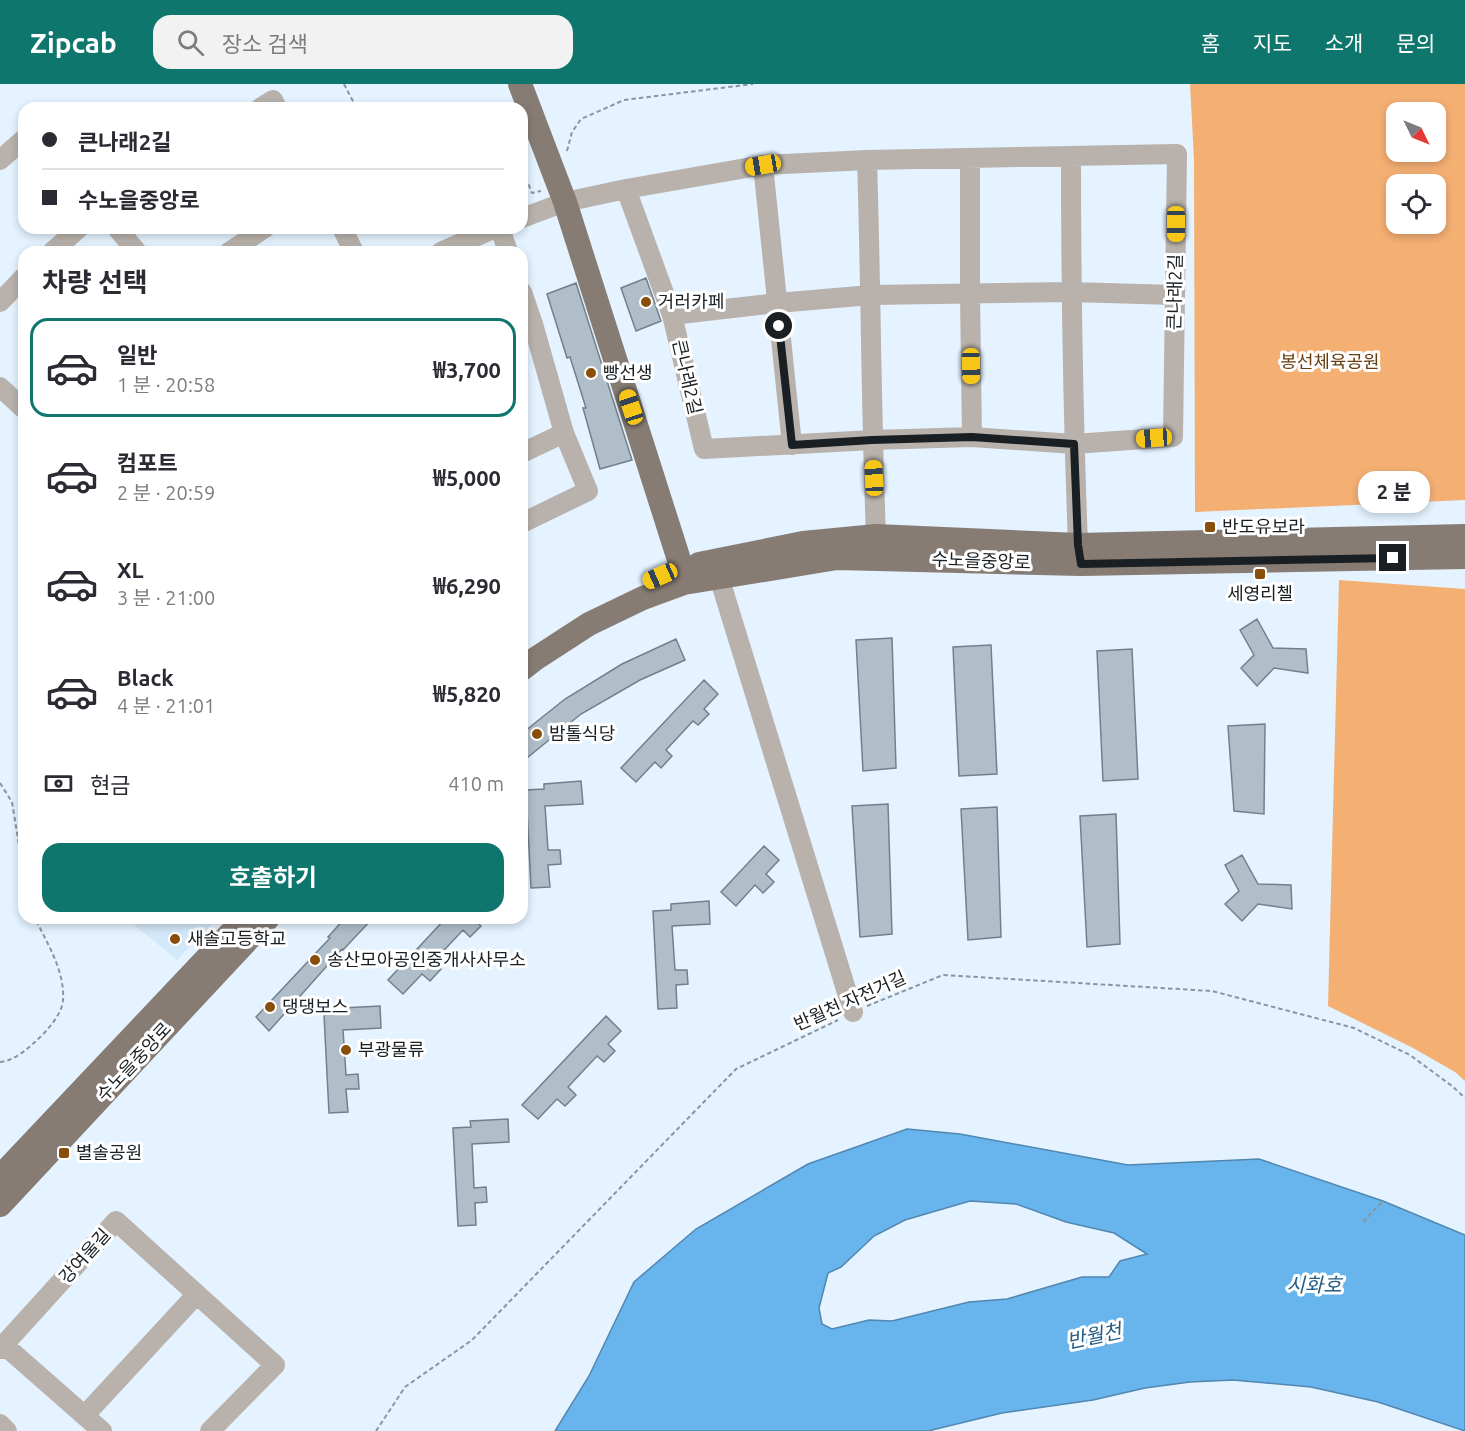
<!DOCTYPE html>
<html lang="ko">
<meta charset="utf-8">
<style>
:root{--surface:#fff;--page:#f2f2f3;--text:#2b2b33;--muted:#7c7c81;--line:#e1e1e2;--accent:#0f766e}
body{margin:0;font-family:Ubuntu,"Noto Sans KR",sans-serif;background:var(--page);color:var(--text);height:100vh;display:flex;flex-direction:column;font-size:22px;white-space:nowrap}
*{box-sizing:border-box;margin:0}
p{font-size:20px;color:var(--muted)}
.icon{flex:none;width:33px;height:33px;fill:none;stroke:currentColor;stroke-width:2;stroke-linecap:round;stroke-linejoin:round}
.map{position:relative;flex:1;overflow:hidden}
.drawer{position:absolute;left:18px;top:162px;width:510px;height:678px;display:flex;flex-direction:column;background:var(--surface);border-radius:18px;box-shadow:0 3px 9px #0003}
.drawer>*{flex:none}
.guide{position:absolute;left:18px;top:18px;width:510px;height:132px;border-radius:18px;box-shadow:0 3px 9px #0003;display:grid;align-content:center;height:132px;padding:0 24px;background:var(--surface)}
.needle{width:39px;rotate:133deg}
.fabs{position:absolute;left:1386px;top:18px;display:grid;gap:12px}
.fabs a{display:grid;place-items:center;width:60px;height:60px;border-radius:12px;background:var(--surface);box-shadow:0 3px 9px #0003;font-size:30px}
.end{position:absolute;width:27px;height:27px;margin:-14px;border:8px solid #1a1f23;background:#fff;box-shadow:0 0 0 3px #fff}
.from{border-radius:50%}
.bubble{position:absolute;height:42px;border-radius:18px;background:var(--surface);box-shadow:0 3px 9px #0003;font-size:20px;font-weight:700;line-height:42px;text-align:center}
.car{position:absolute;width:18px;height:36px;margin:-18px -9px;border-radius:8px;box-shadow:0 0 4px 2px #0007;background:linear-gradient(#f5c518 24%,#345 0 40%,#f5c518 0 76%,#345 0 86%,#f5c518 0)}
.guide b{display:flex;align-items:center;gap:21px;height:57px;font-size:22px}
.guide b+b{border-top:2px solid var(--line)}
.guide i{width:15px;height:15px;background:var(--text)}
ul{padding:0;list-style:none}
li{display:flex;align-items:center;gap:18px;height:99px;margin:0 12px 9px;padding:0 12px;border:3px solid transparent;border-radius:18px}
li div{flex:1}
li b{display:block;font-size:22px}
li em{font-style:normal;font-weight:700}
li.selected{border-color:var(--accent)}
li>.icon{width:54px;height:54px;stroke-width:1.5}
h2{padding:0 24px;font-size:27px;line-height:72px}
.pay{display:flex;align-items:center;gap:15px;height:66px;padding:0 24px;font-size:22px}
.pay p{margin-inline-start:auto}
.action{display:flex;gap:12px;margin-top:auto;padding:12px 24px}
.action a{flex:1;height:69px;border-radius:18px;background:var(--accent);color:#fff;font-size:24px;font-weight:700;line-height:69px;text-align:center}
header{display:flex;align-items:center;gap:36px;box-sizing:border-box;height:84px;padding:0 30px;background:var(--accent);color:#fff}
header strong{font-size:28px}
nav{display:flex;gap:33px;margin-inline-start:auto;font-size:21px}
.search{width:420px;height:54px;background:var(--page);display:flex;align-items:center;gap:15px;box-sizing:border-box;padding:0 21px;border-radius:18px;color:var(--muted);font-size:22px}
.map>svg:first-child{display:block}
</style>
<header>
<strong>Zipcab</strong>
<div class="search"><svg class="icon" aria-label="search" viewBox="0 0 24 24"><circle cx="10" cy="10" r="6"/><path d="M15 15l6 6"/></svg>장소 검색</div>
<nav><a>홈</a><a>지도</a><a>소개</a><a>문의</a></nav>
</header>
<div class="map">
<svg width="1465" height="1347" viewBox="0 0 1465 1347">
<rect width="100%" height="100%" fill="#e4f3ff"/>
<path fill="#d3e8f9" d="M126,834H218L177,876Z"/>
<path fill="#f4af73" fill-rule="evenodd" d="M1190,0H1465V416L1195,428L1194,76ZM1396,28H1436V68H1396ZM1396,100H1436V140H1396Z
M1339,496L1465,505V997L1455,988L1413,964L1328,922Z"/>
<path fill="#68b4ec" stroke="#5187b0" stroke-width="1.5" fill-rule="evenodd" d="M907,1045L960,1050L1128,1081L1259,1075L1383,1117L1465,1151V1347L1378,1318L1311,1303L1233,1296L1190,1298L1145,1304L1093,1316L1002,1329L928,1347H555L589,1292L634,1198L669,1168L696,1145L808,1080ZM970,1117L1016,1120L1066,1138L1114,1149L1147,1170L1120,1177L1109,1193H1082L1007,1215L969,1218L892,1237L869,1236L832,1245L822,1240L819,1224L828,1189L841,1183L874,1152L905,1136Z"/>
<path fill="#b0bec9" stroke="#73808b" stroke-width="1.5" d="M646,194L661,237L636,247L621,204Z
M576,199L632,376L600,385L583,324H586L570,273L567,274L547,210Z
M1257,535L1273,564L1306,565L1308,589L1274,584L1257,602L1241,584L1254,571L1240,546Z
M892,554L896,684L863,687L856,556Z
M676,555L685,576L640,596L581,630L522,678V650L530,643L565,615L622,580Z
M991,561L997,690L959,692L953,563Z
M1132,565L1138,695L1103,697L1097,567Z
M704,596L718,610L704,625L709,630L698,641L693,637L666,666L672,672L661,684L655,678L636,698L621,684Z
M1265,640L1264,730L1234,727L1228,642Z
M581,697L583,720L545,722L548,766H560L561,780L548,781L550,803L531,804L526,706L544,705V700Z
M888,720L892,850L860,853L852,722Z
M997,723L1001,853L968,856L961,725Z
M1116,730L1120,860L1087,863L1080,732Z
M764,762L779,776L766,790L774,798L763,809L755,801L736,822L721,808Z
M1242,771L1258,800L1291,801L1292,825L1258,820L1242,837L1225,820L1239,807L1225,781Z
M709,817L710,840L672,842L675,886H687L688,900L676,901L677,924L658,925L653,827L671,826V820Z
M345,834H373L343,866L342,865L269,947L256,933L330,854L328,853Z
M446,834H472L481,842L470,853L463,846L433,878L441,885L430,897L422,890L403,910L388,896Z
M380,922L381,944L343,946L346,991L358,990L359,1005H346L348,1028L329,1029L324,931L342,930V924Z
M606,932L621,947L608,960L615,967L604,978L597,972L568,1003L576,1011L565,1022L557,1015L538,1035L522,1021Z
M508,1035L509,1058L472,1060L474,1104L486,1103L487,1118L475,1119L476,1141L458,1142L453,1044L471,1043L470,1037Z"/>
<g fill="none" stroke-linecap="round" stroke-linejoin="round">
<path stroke="#8a959d" stroke-width="2" stroke-dasharray="4.5 3" stroke-linecap="butt" d="M344,0L355,21L359,24
M567,67L572,48L581,35L624,16L753,0
M522,87L525,91L532,109L541,107
M0,699L12,718L24,792
M867,922L943,891L1212,907L1354,944L1410,971L1452,1002L1465,1014
M0,978C13,977 25,967 35,958C46,948 62,931 63,916C65,887 47,859 35,834
M1363,1138L1383,1117
M376,1347L405,1303L472,1256L736,985L838,936"/>
<path stroke="#b8b1ac" stroke-width="20" d="M260,24L273,16L277,24
M1071,72C1071,201 1073,331 1078,461L1080,474
M970,74V211L972,353
M0,76L24,55
M867,76C871,201 871,327 876,452
M763,81L792,361
M522,134L565,118L626,105L763,81L867,76L1177,70L1173,353L1074,360L972,353L872,356L704,365L672,231L626,105
M117,144L137,168
M342,144L354,168
M500,144L508,168
M52,168L79,144
M229,168L265,144
M441,168L495,144
M522,208L533,240L564,349L588,407L522,439
M0,218L24,193
M672,231L777,219L871,211L1071,208L1175,211
M0,303L24,325
M522,369L564,349
M717,480L719,493L853,928
M4,1261L102,1347
M0,1265L116,1137L275,1281L210,1347
M85,1331L197,1210
M0,1340L7,1347"/>
<path stroke="#877c74" stroke-width="24" d="M520,0L565,118L681,482L684,499
M699,480L803,459L876,452L1078,461L1465,452
M522,585L535,575L589,540L643,514L684,499L837,474L1081,480L1465,473
M0,1093L245,834
M0,1121L268,834"/>
</g>
<g fill="none" stroke-linecap="round" stroke-linejoin="round">
<path stroke="#1a1f23" stroke-width="8" d="M779,242L792,361L872,356L972,353L1074,360L1078,461L1081,480L1393,474"/>
</g>
<g fill="#894e0a" stroke="#fff" stroke-width="2">
<circle cx="646" cy="218" r="6"/>
<circle cx="591" cy="289" r="6"/>
<rect x="1204" y="437" width="12" height="12" rx="3"/>
<rect x="1254" y="484" width="12" height="12" rx="3"/>
<circle cx="537" cy="650" r="6"/>
<circle cx="175" cy="855" r="6"/>
<circle cx="315" cy="876" r="6"/>
<circle cx="270" cy="923" r="6"/>
<circle cx="346" cy="966" r="6"/>
<rect x="58" y="1063" width="12" height="12" rx="3"/>
</g>
<g text-anchor="middle" stroke-width="6" stroke-linejoin="round" paint-order="stroke">
<g font-size="18" fill="#1a1f23" stroke="#fff">
<text transform="translate(1175 208) rotate(-89)" y="6">큰나래2길</text>
<text transform="translate(687 293) rotate(77)" y="6">큰나래2길</text>
<text transform="translate(981 477) rotate(2)" y="6">수노을중앙로</text>
<text transform="translate(850 917) rotate(-24)" y="6">반월천 자전거길</text>
<text transform="translate(134 978) rotate(-47)" y="6">수노을중앙로</text>
<text transform="translate(85 1172) rotate(-48)" y="6">강여울길</text>
</g>
<g font-size="18" fill="#1a1f23" stroke="#fff" text-anchor="start">
<text x="658" y="224">거러카페</text>
<text x="603" y="295">빵선생</text>
<text x="1222" y="449">반도유보라</text>
<text x="1260" y="516" text-anchor="middle">세영리첼</text>
<text x="549" y="656">밤톨식당</text>
<text x="187" y="861">새솔고등학교</text>
<text x="327" y="882">송산모아공인중개사사무소</text>
<text x="282" y="929">댕댕보스</text>
<text x="358" y="972">부광물류</text>
<text x="76" y="1075">별솔공원</text>
</g>
<g font-size="18" fill="#683c0e" stroke="#fff">
<text x="1330" y="284">봉선체육공원</text>
</g>
<g font-size="20" font-style="italic" fill="#255c82" stroke="#fff">
<text x="1314" y="1208">시화호</text>
<text transform="translate(1094 1252) rotate(-12)" y="7">반월천</text>
</g>
</g>
</svg>
<div class="fabs">
<a><svg class="needle" viewBox="-14 -14 28 28"><path d="M0-13l5 13h-10z" fill="#e53935"/><path d="M0 13l5-13h-10z" fill="#7c7c81"/></svg></a>
<a><svg class="icon" aria-label="locate" viewBox="0 0 24 24"><circle cx="12" cy="12" r="6"/><path d="M12 2v4M12 18v4M2 12h4M18 12h4"/></svg></a>
</div>
<i class="end from" style="left:779px;top:242px"></i>
<i class="end" style="left:1393px;top:474px"></i>
<div class="bubble" style="left:1358px;top:387px;width:72px">2 분</div>
<i class="car" style="left:763px;top:81px;rotate:260deg"></i>
<i class="car" style="left:1176px;top:140px;rotate:180deg"></i>
<i class="car" style="left:971px;top:282px;rotate:179deg"></i>
<i class="car" style="left:631px;top:323px;rotate:342deg"></i>
<i class="car" style="left:1154px;top:354px;rotate:266deg"></i>
<i class="car" style="left:874px;top:394px;rotate:357deg"></i>
<i class="car" style="left:660px;top:492px;rotate:246deg"></i>
<div class="guide">
<b><i class="from"></i>큰나래2길</b>
<b><i></i>수노을중앙로</b>
</div>
<section class="drawer">
<h2>차량 선택</h2>
<ul>
<li class="selected"><svg class="icon" aria-label="car" viewBox="0 0 24 24"><path d="M5 17H2v-5l4-1 3-4h7l3 4 3 1v5h-3M9 17h6M6 11h13"/><circle cx="7" cy="17" r="2"/><circle cx="17" cy="17" r="2"/></svg><div><b>일반</b><p>1 분 · 20:58</p></div><em>₩3,700</em></li>
<li><svg class="icon" aria-label="car" viewBox="0 0 24 24"><path d="M5 17H2v-5l4-1 3-4h7l3 4 3 1v5h-3M9 17h6M6 11h13"/><circle cx="7" cy="17" r="2"/><circle cx="17" cy="17" r="2"/></svg><div><b>컴포트</b><p>2 분 · 20:59</p></div><em>₩5,000</em></li>
<li><svg class="icon" aria-label="car" viewBox="0 0 24 24"><path d="M5 17H2v-5l4-1 3-4h7l3 4 3 1v5h-3M9 17h6M6 11h13"/><circle cx="7" cy="17" r="2"/><circle cx="17" cy="17" r="2"/></svg><div><b>XL</b><p>3 분 · 21:00</p></div><em>₩6,290</em></li>
<li><svg class="icon" aria-label="car" viewBox="0 0 24 24"><path d="M5 17H2v-5l4-1 3-4h7l3 4 3 1v5h-3M9 17h6M6 11h13"/><circle cx="7" cy="17" r="2"/><circle cx="17" cy="17" r="2"/></svg><div><b>Black</b><p>4 분 · 21:01</p></div><em>₩5,820</em></li>
</ul>
<div class="pay"><svg class="icon" aria-label="cash" viewBox="0 0 24 24"><path d="M3 7h18v10H3z"/><circle cx="12" cy="12" r="2"/></svg>현금<p>410 m</p></div>
<div class="action"><a>호출하기</a></div>
</section>
</div>
